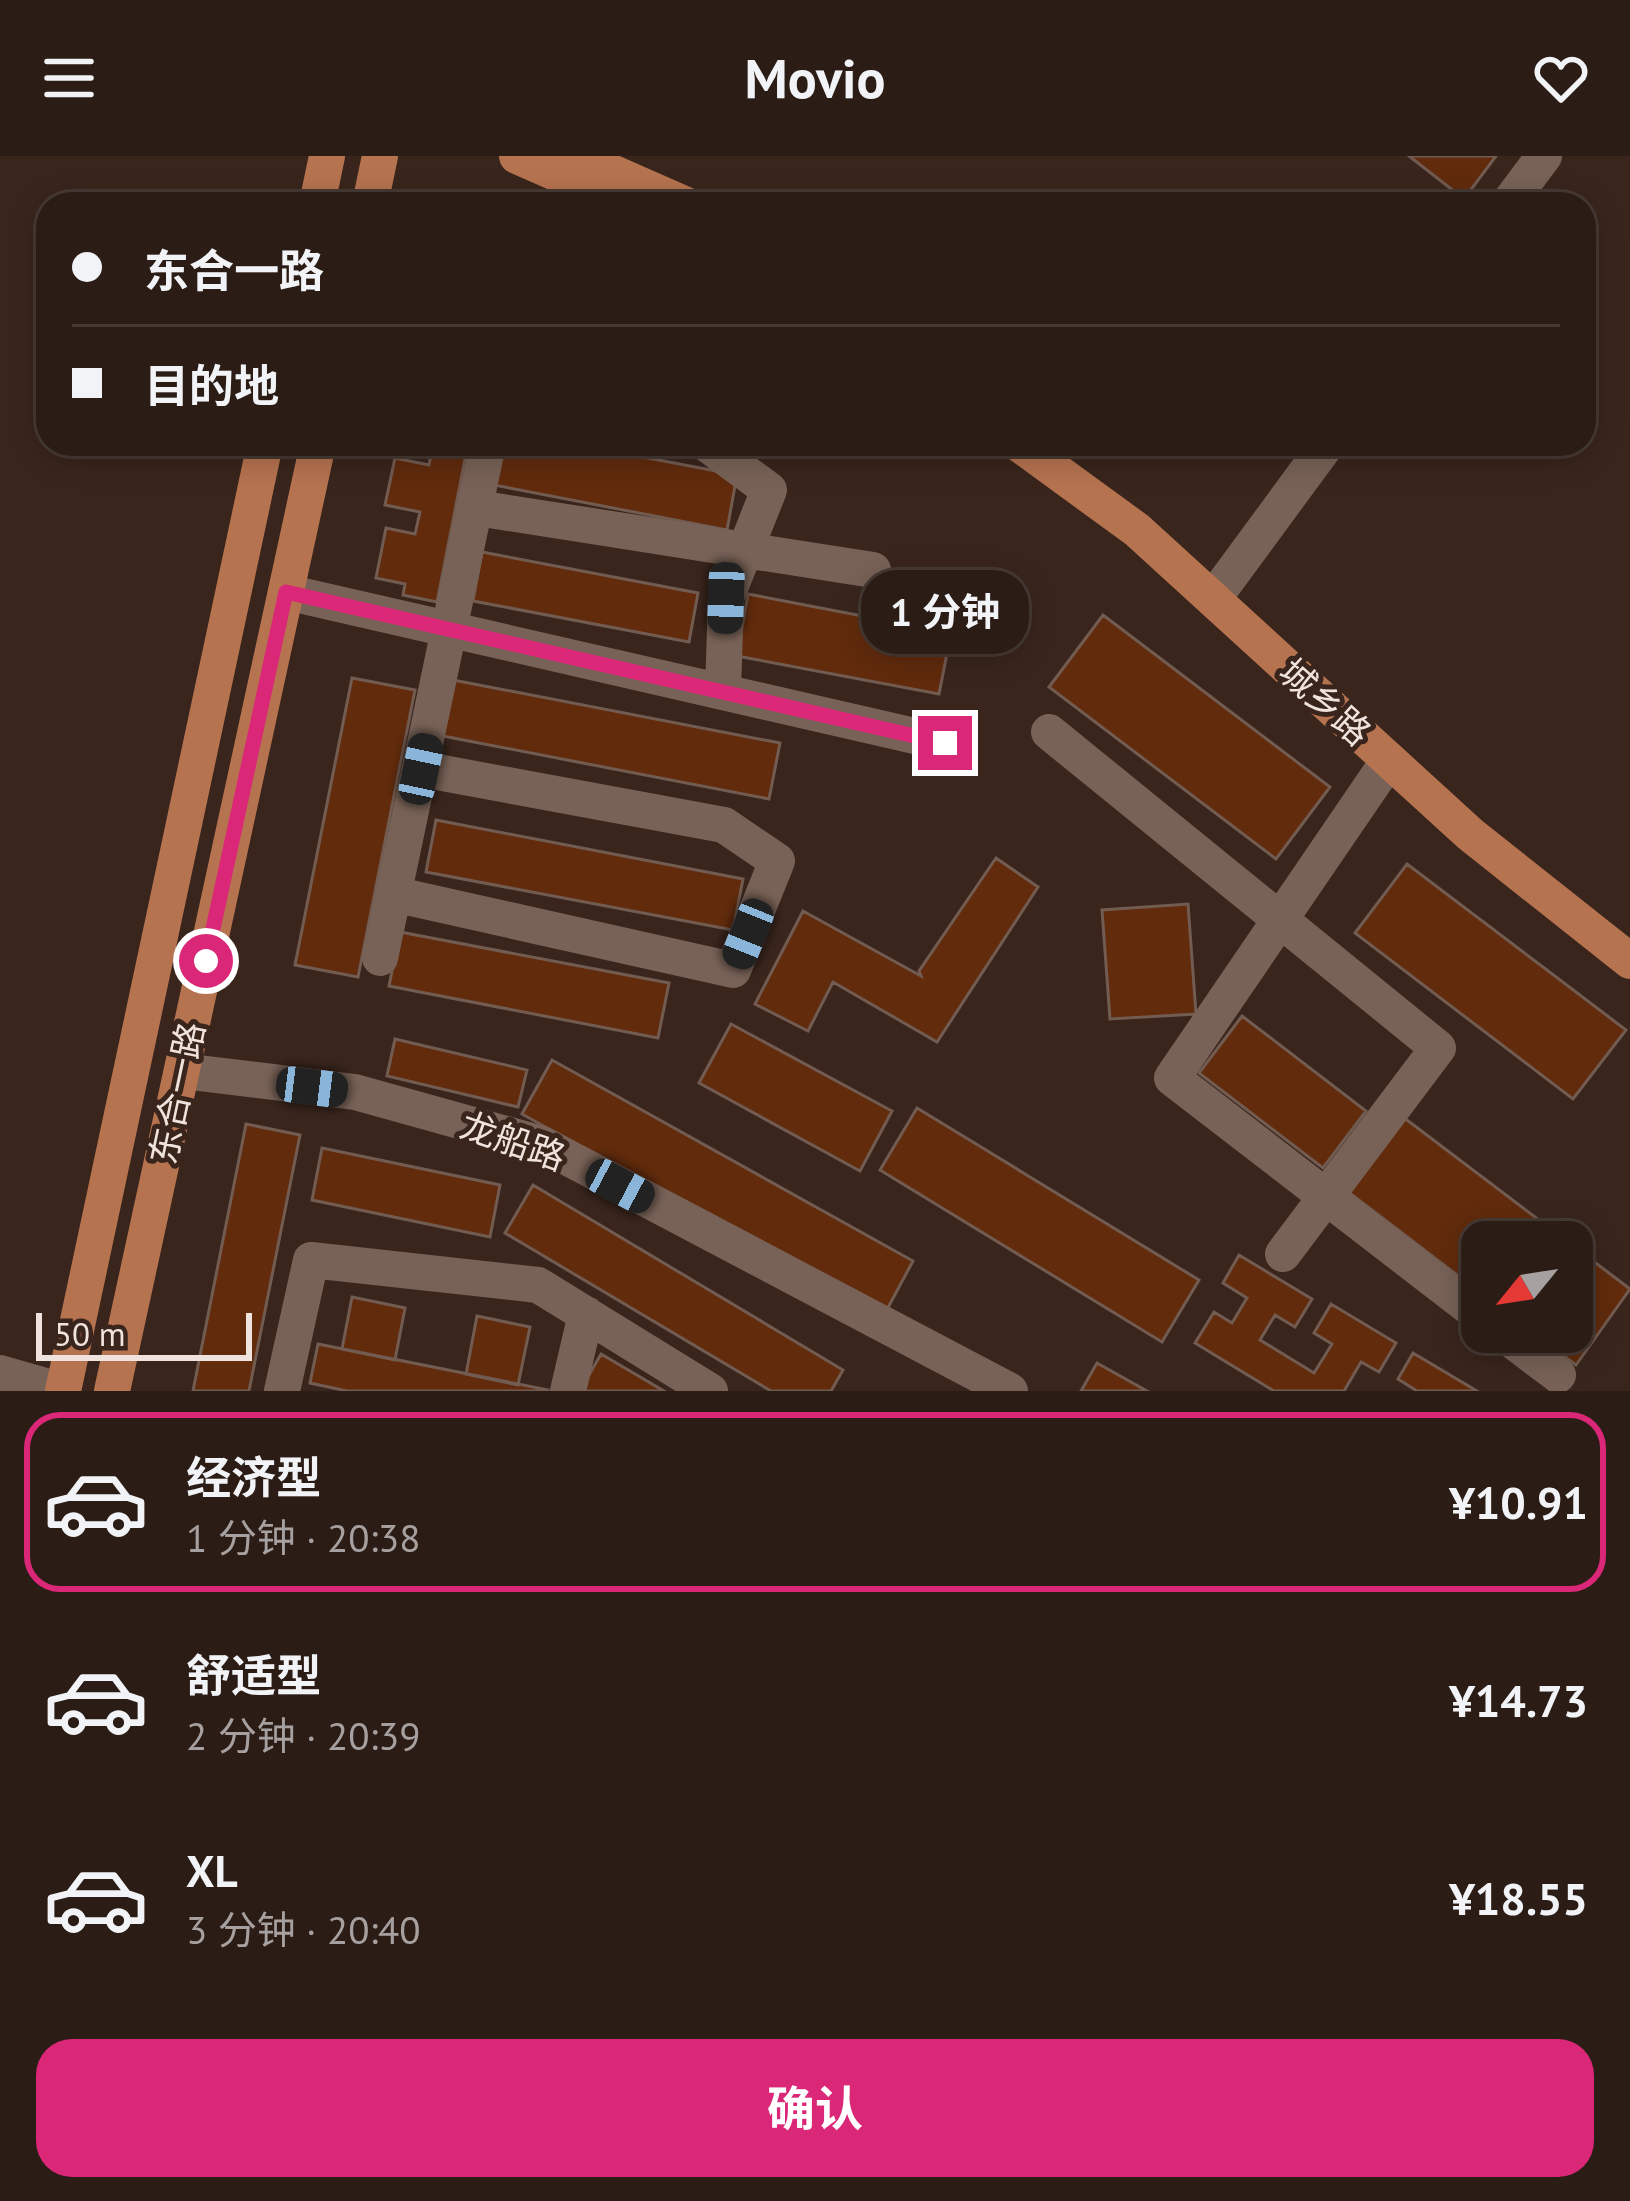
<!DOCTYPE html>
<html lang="zh">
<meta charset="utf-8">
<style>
:root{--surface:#2b1c15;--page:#33251e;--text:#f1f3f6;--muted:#a6a1a0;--line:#473a34;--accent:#db2777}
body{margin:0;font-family:"PT Sans","Noto Sans SC",sans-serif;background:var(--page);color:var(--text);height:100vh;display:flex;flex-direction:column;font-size:45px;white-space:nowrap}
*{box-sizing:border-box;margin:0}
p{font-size:39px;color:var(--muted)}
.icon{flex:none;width:66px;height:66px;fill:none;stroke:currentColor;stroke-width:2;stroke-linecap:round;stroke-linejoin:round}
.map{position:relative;height:1235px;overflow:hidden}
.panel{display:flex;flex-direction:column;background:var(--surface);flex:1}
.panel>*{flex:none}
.guide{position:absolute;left:36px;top:36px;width:1560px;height:264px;border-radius:36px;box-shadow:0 6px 30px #0003,0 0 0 3px var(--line);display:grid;align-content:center;height:264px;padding:0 36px;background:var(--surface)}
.needle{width:78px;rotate:240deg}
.controls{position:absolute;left:1461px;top:1065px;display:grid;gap:24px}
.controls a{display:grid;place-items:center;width:132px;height:132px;border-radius:24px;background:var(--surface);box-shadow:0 6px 30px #0003,0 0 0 3px var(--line);font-size:60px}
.scale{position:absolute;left:36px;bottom:30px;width:216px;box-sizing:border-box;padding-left:12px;border:6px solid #f0e2dc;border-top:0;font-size:33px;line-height:42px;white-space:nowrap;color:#f0e2dc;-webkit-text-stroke:9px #39251c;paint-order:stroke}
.end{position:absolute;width:54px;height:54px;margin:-27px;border:15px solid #db2777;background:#fff;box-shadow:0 0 0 6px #fff}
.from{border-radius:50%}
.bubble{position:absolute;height:84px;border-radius:36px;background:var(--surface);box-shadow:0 6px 30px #0003,0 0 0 3px var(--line);font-size:39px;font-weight:700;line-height:84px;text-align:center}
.car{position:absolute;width:36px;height:72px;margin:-36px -18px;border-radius:15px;box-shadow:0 0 9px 3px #0007;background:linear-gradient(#222 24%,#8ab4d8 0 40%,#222 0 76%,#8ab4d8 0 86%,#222 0)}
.guide b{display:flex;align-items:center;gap:42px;height:114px;font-size:45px}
.guide b+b{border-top:3px solid var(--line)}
.guide i{width:30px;height:30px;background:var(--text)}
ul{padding:21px 0 0;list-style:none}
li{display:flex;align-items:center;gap:36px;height:180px;margin:0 24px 18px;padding:0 12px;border:6px solid transparent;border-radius:36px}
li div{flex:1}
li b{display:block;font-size:45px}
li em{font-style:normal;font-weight:700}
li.current{border-color:var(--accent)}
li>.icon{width:108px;height:108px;stroke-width:1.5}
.primary-button{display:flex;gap:24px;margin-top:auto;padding:24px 36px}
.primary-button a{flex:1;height:138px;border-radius:36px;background:var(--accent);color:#fff;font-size:48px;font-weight:700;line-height:138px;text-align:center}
header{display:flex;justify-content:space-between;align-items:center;height:156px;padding:0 36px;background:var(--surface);font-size:54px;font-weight:700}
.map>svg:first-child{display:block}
</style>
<header><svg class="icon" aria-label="menu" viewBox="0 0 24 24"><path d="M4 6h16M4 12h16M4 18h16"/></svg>Movio<svg class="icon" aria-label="heart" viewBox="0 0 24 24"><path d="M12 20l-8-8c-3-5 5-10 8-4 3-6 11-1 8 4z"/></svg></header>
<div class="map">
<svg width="1630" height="1235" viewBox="0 0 1630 1235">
<rect width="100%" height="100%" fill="#39251c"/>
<path fill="#612b0c" stroke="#725b51" stroke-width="3" d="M1409,0H1496L1464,43Z
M433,288H468L437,446L403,439L405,428L376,422L386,372L415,378L420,356L385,349L395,302L429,309Z
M502,288H575L737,319L727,374L494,329Z
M482,396L698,437L689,486L473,445Z
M748,438L951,477L939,538L737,500Z
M1103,459L1330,631L1276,703L1049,531Z
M352,522L415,534L358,821L295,809Z
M453,524L780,587L769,643L443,580Z
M436,664L743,723L733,774L426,716Z
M996,702L1038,731L937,886L833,826L808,875L755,848L803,755L921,820L919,815Z
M1407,708L1626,874L1573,943L1355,777Z
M1188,748L1196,858L1110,863L1102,754Z
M400,776L669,827L658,882L389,830Z
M1242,860L1366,955L1323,1012L1199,917Z
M731,868L892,955L860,1015L699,927Z
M395,883L527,914L518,951L387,920Z
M552,904L913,1105L884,1159L522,958Z
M917,952L1199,1124L1162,1186L880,1014Z
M1403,961L1568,1086H1482V1138L1347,1035Z
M246,968L300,979L249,1235H193Z
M322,992L500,1029L490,1081L312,1044Z
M533,1029L843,1214L831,1235H771L505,1077Z
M1572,1089L1630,1133L1576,1209L1532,1176H1572Z
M1239,1099L1312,1143L1295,1171L1275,1159L1260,1184L1314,1217L1332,1188L1314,1177L1331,1148L1396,1187L1379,1216L1361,1206L1344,1235H1274L1195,1187L1214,1156L1232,1167L1247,1142L1223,1127Z
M352,1141L405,1152L395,1204L342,1193Z
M477,1160L530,1171L518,1229L466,1218Z
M318,1188L548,1234V1235H347L310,1227Z
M1413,1197L1477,1235H1417L1398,1223Z
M601,1198L664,1235H580Z
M1097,1207L1147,1235H1081Z"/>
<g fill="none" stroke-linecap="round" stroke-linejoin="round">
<path stroke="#786257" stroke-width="36" d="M1508,48L1544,0
M707,288L769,334L726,442L723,534
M477,352L873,414
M286,436L945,587
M1213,443L1327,288
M1049,576L1438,892L1283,1098
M1389,604L1172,922L1482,1161
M393,738L733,814L777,705L724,669L421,613
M380,802L488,288
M182,915L355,936L542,988L1010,1235
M1501,1176L1558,1219
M0,1217L63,1235
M282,1235L311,1104L538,1129L710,1235
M568,1235L586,1158"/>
<path stroke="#b67350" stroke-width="36" d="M517,0L601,37
M575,0L684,48
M317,48L327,0
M370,48L380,0
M1019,288L1137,374L1470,678L1630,805
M63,1235L265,288
M112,1235L318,288"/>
</g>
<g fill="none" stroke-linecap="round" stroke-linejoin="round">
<path stroke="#db2777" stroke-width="15" d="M206,805L286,436L945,587"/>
</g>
<g text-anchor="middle" stroke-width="10" stroke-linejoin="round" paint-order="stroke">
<g font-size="36" fill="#f0e2dc" stroke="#39251c">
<text transform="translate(1325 546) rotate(42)" y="13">城乡路</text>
<text transform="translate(177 937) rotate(-78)" y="13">东合一路</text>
<text transform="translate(513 985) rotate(19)" y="13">龙船路</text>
</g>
</g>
</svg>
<div class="controls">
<a><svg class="needle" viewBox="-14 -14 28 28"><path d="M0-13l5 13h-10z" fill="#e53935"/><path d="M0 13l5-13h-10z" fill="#a6a1a0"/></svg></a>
</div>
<div class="scale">50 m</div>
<i class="end from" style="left:206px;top:805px"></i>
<i class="end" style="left:945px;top:587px"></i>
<div class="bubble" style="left:861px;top:414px;width:168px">1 分钟</div>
<i class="car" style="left:726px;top:442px;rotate:182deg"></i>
<i class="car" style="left:421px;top:613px;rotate:12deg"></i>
<i class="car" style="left:748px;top:778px;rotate:202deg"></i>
<i class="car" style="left:312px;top:931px;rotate:97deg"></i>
<i class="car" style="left:620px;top:1030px;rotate:118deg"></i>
<div class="guide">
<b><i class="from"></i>东合一路</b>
<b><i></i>目的地</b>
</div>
</div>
<section class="panel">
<ul>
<li class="current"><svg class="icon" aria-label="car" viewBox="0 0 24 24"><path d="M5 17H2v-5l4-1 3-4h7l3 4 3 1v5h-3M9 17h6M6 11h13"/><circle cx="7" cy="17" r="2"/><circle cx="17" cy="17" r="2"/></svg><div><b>经济型</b><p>1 分钟 · 20:38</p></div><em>¥10.91</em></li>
<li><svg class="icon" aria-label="car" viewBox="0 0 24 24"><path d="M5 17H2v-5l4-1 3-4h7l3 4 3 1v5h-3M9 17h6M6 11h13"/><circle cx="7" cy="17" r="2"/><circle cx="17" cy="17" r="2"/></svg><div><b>舒适型</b><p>2 分钟 · 20:39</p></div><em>¥14.73</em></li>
<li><svg class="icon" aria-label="car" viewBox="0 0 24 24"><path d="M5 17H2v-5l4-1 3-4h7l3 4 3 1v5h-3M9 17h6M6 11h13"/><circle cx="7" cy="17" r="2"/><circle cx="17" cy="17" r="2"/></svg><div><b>XL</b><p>3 分钟 · 20:40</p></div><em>¥18.55</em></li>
</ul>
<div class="primary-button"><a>确认</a></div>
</section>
